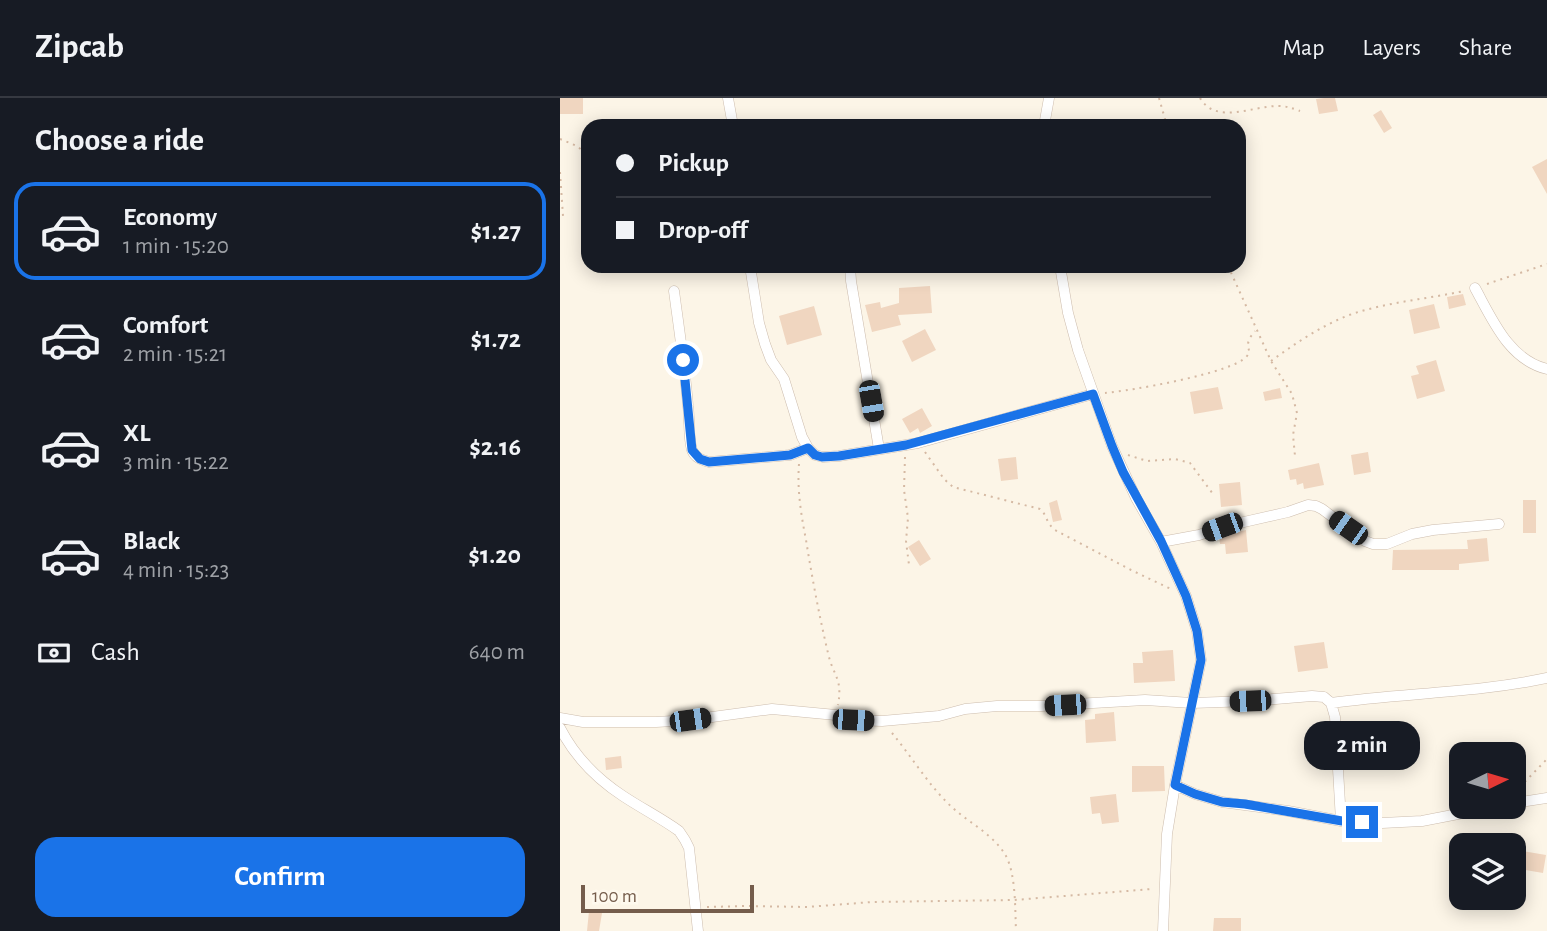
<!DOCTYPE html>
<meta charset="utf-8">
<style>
:root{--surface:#171b24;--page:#20242c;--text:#f1f3f6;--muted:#9ea1a6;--line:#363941;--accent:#1a73e8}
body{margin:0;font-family:"Alegreya Sans",sans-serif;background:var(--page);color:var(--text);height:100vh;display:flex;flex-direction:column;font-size:26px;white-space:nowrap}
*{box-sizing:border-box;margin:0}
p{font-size:23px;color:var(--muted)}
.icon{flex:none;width:38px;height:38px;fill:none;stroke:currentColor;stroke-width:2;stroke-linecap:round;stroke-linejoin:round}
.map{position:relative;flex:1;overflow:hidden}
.drawer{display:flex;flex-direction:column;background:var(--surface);width:560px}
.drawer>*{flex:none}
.banner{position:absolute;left:21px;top:21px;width:665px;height:154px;border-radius:21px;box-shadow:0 4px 18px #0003;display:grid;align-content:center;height:154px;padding:0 35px;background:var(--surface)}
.needle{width:46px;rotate:85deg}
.tools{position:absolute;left:889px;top:644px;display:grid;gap:14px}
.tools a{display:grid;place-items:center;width:77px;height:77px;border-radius:14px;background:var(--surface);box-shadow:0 4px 18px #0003;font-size:35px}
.scale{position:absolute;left:21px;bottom:18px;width:173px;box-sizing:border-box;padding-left:7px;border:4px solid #755d4c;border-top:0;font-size:19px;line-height:24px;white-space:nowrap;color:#755d4c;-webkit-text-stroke:5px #fef9ee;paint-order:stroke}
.end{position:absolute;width:32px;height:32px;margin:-16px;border:9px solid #1a73e8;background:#fff;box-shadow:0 0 0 4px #fff}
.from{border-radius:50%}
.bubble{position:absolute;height:49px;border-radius:21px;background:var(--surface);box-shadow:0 4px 18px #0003;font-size:23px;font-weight:700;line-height:49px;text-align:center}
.car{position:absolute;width:21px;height:42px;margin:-21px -10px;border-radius:9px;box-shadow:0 0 5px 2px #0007;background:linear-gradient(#222 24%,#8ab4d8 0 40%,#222 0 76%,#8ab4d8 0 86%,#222 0)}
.banner b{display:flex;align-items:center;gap:24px;height:66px;font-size:26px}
.banner b+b{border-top:2px solid var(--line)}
.banner i{width:18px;height:18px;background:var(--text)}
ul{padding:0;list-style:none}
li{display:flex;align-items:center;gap:21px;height:98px;margin:0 14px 10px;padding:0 21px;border:4px solid transparent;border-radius:21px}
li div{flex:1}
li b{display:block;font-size:26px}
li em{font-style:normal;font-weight:700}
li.current{border-color:var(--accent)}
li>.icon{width:63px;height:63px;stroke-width:1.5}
h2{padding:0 35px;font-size:32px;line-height:84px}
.pay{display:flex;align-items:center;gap:18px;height:77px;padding:0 35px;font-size:26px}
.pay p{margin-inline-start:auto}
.cta{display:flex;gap:14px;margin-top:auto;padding:14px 35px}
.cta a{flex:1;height:80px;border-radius:21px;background:var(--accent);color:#fff;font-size:28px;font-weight:700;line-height:80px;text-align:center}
header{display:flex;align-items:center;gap:42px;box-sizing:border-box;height:98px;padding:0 35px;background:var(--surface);border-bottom:2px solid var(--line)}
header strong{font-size:33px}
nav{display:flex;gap:38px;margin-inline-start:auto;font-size:24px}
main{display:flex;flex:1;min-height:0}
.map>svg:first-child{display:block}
</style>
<header>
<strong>Zipcab</strong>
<nav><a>Map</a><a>Layers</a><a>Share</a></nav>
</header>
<main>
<section class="drawer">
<h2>Choose a ride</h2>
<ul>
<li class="current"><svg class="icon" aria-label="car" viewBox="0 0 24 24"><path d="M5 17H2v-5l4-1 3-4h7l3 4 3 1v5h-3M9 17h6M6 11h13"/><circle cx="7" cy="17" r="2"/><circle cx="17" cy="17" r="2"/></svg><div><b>Economy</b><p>1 min · 15:20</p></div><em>$1.27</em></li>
<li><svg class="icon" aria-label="car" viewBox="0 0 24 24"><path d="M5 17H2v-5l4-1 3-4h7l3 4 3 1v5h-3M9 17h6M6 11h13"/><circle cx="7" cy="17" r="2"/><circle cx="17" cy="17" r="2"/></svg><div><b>Comfort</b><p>2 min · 15:21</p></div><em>$1.72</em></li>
<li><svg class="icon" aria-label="car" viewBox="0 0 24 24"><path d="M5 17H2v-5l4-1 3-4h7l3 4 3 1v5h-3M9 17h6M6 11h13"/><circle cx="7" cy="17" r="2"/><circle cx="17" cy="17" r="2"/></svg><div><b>XL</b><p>3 min · 15:22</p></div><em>$2.16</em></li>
<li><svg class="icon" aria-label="car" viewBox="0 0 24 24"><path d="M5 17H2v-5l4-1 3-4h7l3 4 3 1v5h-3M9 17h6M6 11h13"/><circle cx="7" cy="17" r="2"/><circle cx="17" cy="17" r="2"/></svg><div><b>Black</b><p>4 min · 15:23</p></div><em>$1.20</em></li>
</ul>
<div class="pay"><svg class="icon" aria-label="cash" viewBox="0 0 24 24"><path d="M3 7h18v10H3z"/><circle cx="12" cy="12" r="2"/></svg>Cash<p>640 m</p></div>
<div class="cta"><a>Confirm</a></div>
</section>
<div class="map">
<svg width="987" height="833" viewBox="0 0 987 833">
<rect width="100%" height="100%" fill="#fcf5e7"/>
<path fill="#f0d6c0" d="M0,0H23V16H0Z
M764,0H775L778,13L759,16L756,1Z
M821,12L832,30L824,35L813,17Z
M987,61V96L972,69Z
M370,188L372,215L338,217L341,227L312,234L305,207L320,204L321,210L339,205V190Z
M903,196L906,207L889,211L887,199Z
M874,206L880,230L854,236L849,212Z
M254,208L262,237L227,247L219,218Z
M365,231L376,252L352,264L342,243Z
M876,262L885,293L857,301L851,278L859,276L856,268Z
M658,289L663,311L634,316L630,294Z
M720,290L722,300L705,303L703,294Z
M362,310L372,328L360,335L358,330L350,335L342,321Z
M808,354L811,374L794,377L791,357Z
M456,359L458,381L441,383L438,361Z
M759,365L764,387L744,391L743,385L737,387L736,381L730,382L728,372Z
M680,384L682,407L661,409L659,386Z
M497,402L502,422L493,424L489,405Z
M963,402H976V435H963Z
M686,432L688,454L666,456L665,446H660L659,438Z
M927,440L929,463L899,466V472H832L833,452L908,451L907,442Z
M359,442L371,461L360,468L348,449Z
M764,544L768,570L738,574L734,548Z
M613,552L615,583L574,585L573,565H583L582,554Z
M554,614L556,643L526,645L525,622L535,621V616Z
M61,658L62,670L46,672L45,660Z
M572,668H604L605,693L572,694Z
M556,696L559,724L542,726L540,715L532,716L530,699Z
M956,752L986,757L983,775L954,770Z
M29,813L42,815L39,833H27Z
M654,820H681V833H653Z"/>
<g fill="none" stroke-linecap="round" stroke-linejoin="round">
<g stroke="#cdbdae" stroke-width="11">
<path id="minor" d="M168,0L173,28
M484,28L489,0
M190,168L199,225L205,246L211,262L224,281L242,339L248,350L255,357L263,359L279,358L358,345L533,296
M290,168L291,183L319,351
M500,168L508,215L518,252L552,348L576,400L601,444L626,498L637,533L641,562L615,687L607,736L603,833
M915,190C932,221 949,262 987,271
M114,193C119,231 125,270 128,308C130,322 128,338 132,352C135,360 142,362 149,364L230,357L248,350
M601,444L639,437L662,429L728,414L748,407L756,408L762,411L805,443L813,446H827L852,436L873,432L939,426
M771,605C843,595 916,595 987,580
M0,620L23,624H96L130,622L212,611L276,617L293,622L322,623L379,618L405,611L437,608H481L585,602L632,605L690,603L752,598L764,599L771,605L775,619L781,723
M0,630C14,657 37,681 63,698C81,710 101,720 119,733L125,742L129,750L138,833
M615,687L635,696L662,704L728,713L781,723L822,725L862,723L934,709
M954,705L987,700"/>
</g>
<path stroke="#d5b9a3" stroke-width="2" stroke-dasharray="2 5" stroke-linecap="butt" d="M599,0L607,28
M640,0C656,27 692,8 718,8C726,8 732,10 740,13
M0,41L17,48L28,57
M0,74L3,118
M668,168L711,263L732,296L737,315L733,337L735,358
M927,186L987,166
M711,263C736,245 762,227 792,216C828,204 867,201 904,193
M545,295C569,293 674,275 687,258C691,253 688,252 688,247C688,241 692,237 695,233
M365,354L384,381L393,389L480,411C486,415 486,425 495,432L571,472L611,491
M568,357L587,363L615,361L630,365L653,396
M345,359L344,392L348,420L346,443L349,467
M239,366C237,392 241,416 246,442C252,479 259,517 268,555C273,578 283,580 278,607
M332,635C352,659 371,691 394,711C411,726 434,737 446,758C456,777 455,811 456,833
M955,694L987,661
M147,809L186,808L247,809L312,804L454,802L592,791"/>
<use href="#minor" stroke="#fff" stroke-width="10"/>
</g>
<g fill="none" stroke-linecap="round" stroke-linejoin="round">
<path stroke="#1a73e8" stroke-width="9" d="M123,262L132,352L140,361L149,364L230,357L248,350L255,357L262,359L279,358L346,347L533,296L552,348L563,374L601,443L626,498L637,533L641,562L615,687L635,696L662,704L685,706L782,723L802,724"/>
</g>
</svg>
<div class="tools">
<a><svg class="needle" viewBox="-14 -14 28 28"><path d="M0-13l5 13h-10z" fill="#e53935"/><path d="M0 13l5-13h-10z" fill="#9ea1a6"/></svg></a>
<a><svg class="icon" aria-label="layers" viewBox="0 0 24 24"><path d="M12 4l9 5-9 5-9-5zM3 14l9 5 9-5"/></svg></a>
</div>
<div class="scale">100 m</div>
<i class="end from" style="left:123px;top:262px"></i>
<i class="end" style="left:802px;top:724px"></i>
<div class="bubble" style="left:744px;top:623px;width:116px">2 min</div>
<i class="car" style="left:311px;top:303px;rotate:170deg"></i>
<i class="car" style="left:662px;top:429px;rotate:250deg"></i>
<i class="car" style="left:788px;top:430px;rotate:305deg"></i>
<i class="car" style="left:690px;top:603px;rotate:268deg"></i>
<i class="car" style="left:505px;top:607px;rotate:267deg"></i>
<i class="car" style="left:130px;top:622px;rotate:82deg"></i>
<i class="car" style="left:293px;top:622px;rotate:93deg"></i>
<div class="banner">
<b><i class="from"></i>Pickup</b>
<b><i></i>Drop-off</b>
</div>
</div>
</main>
